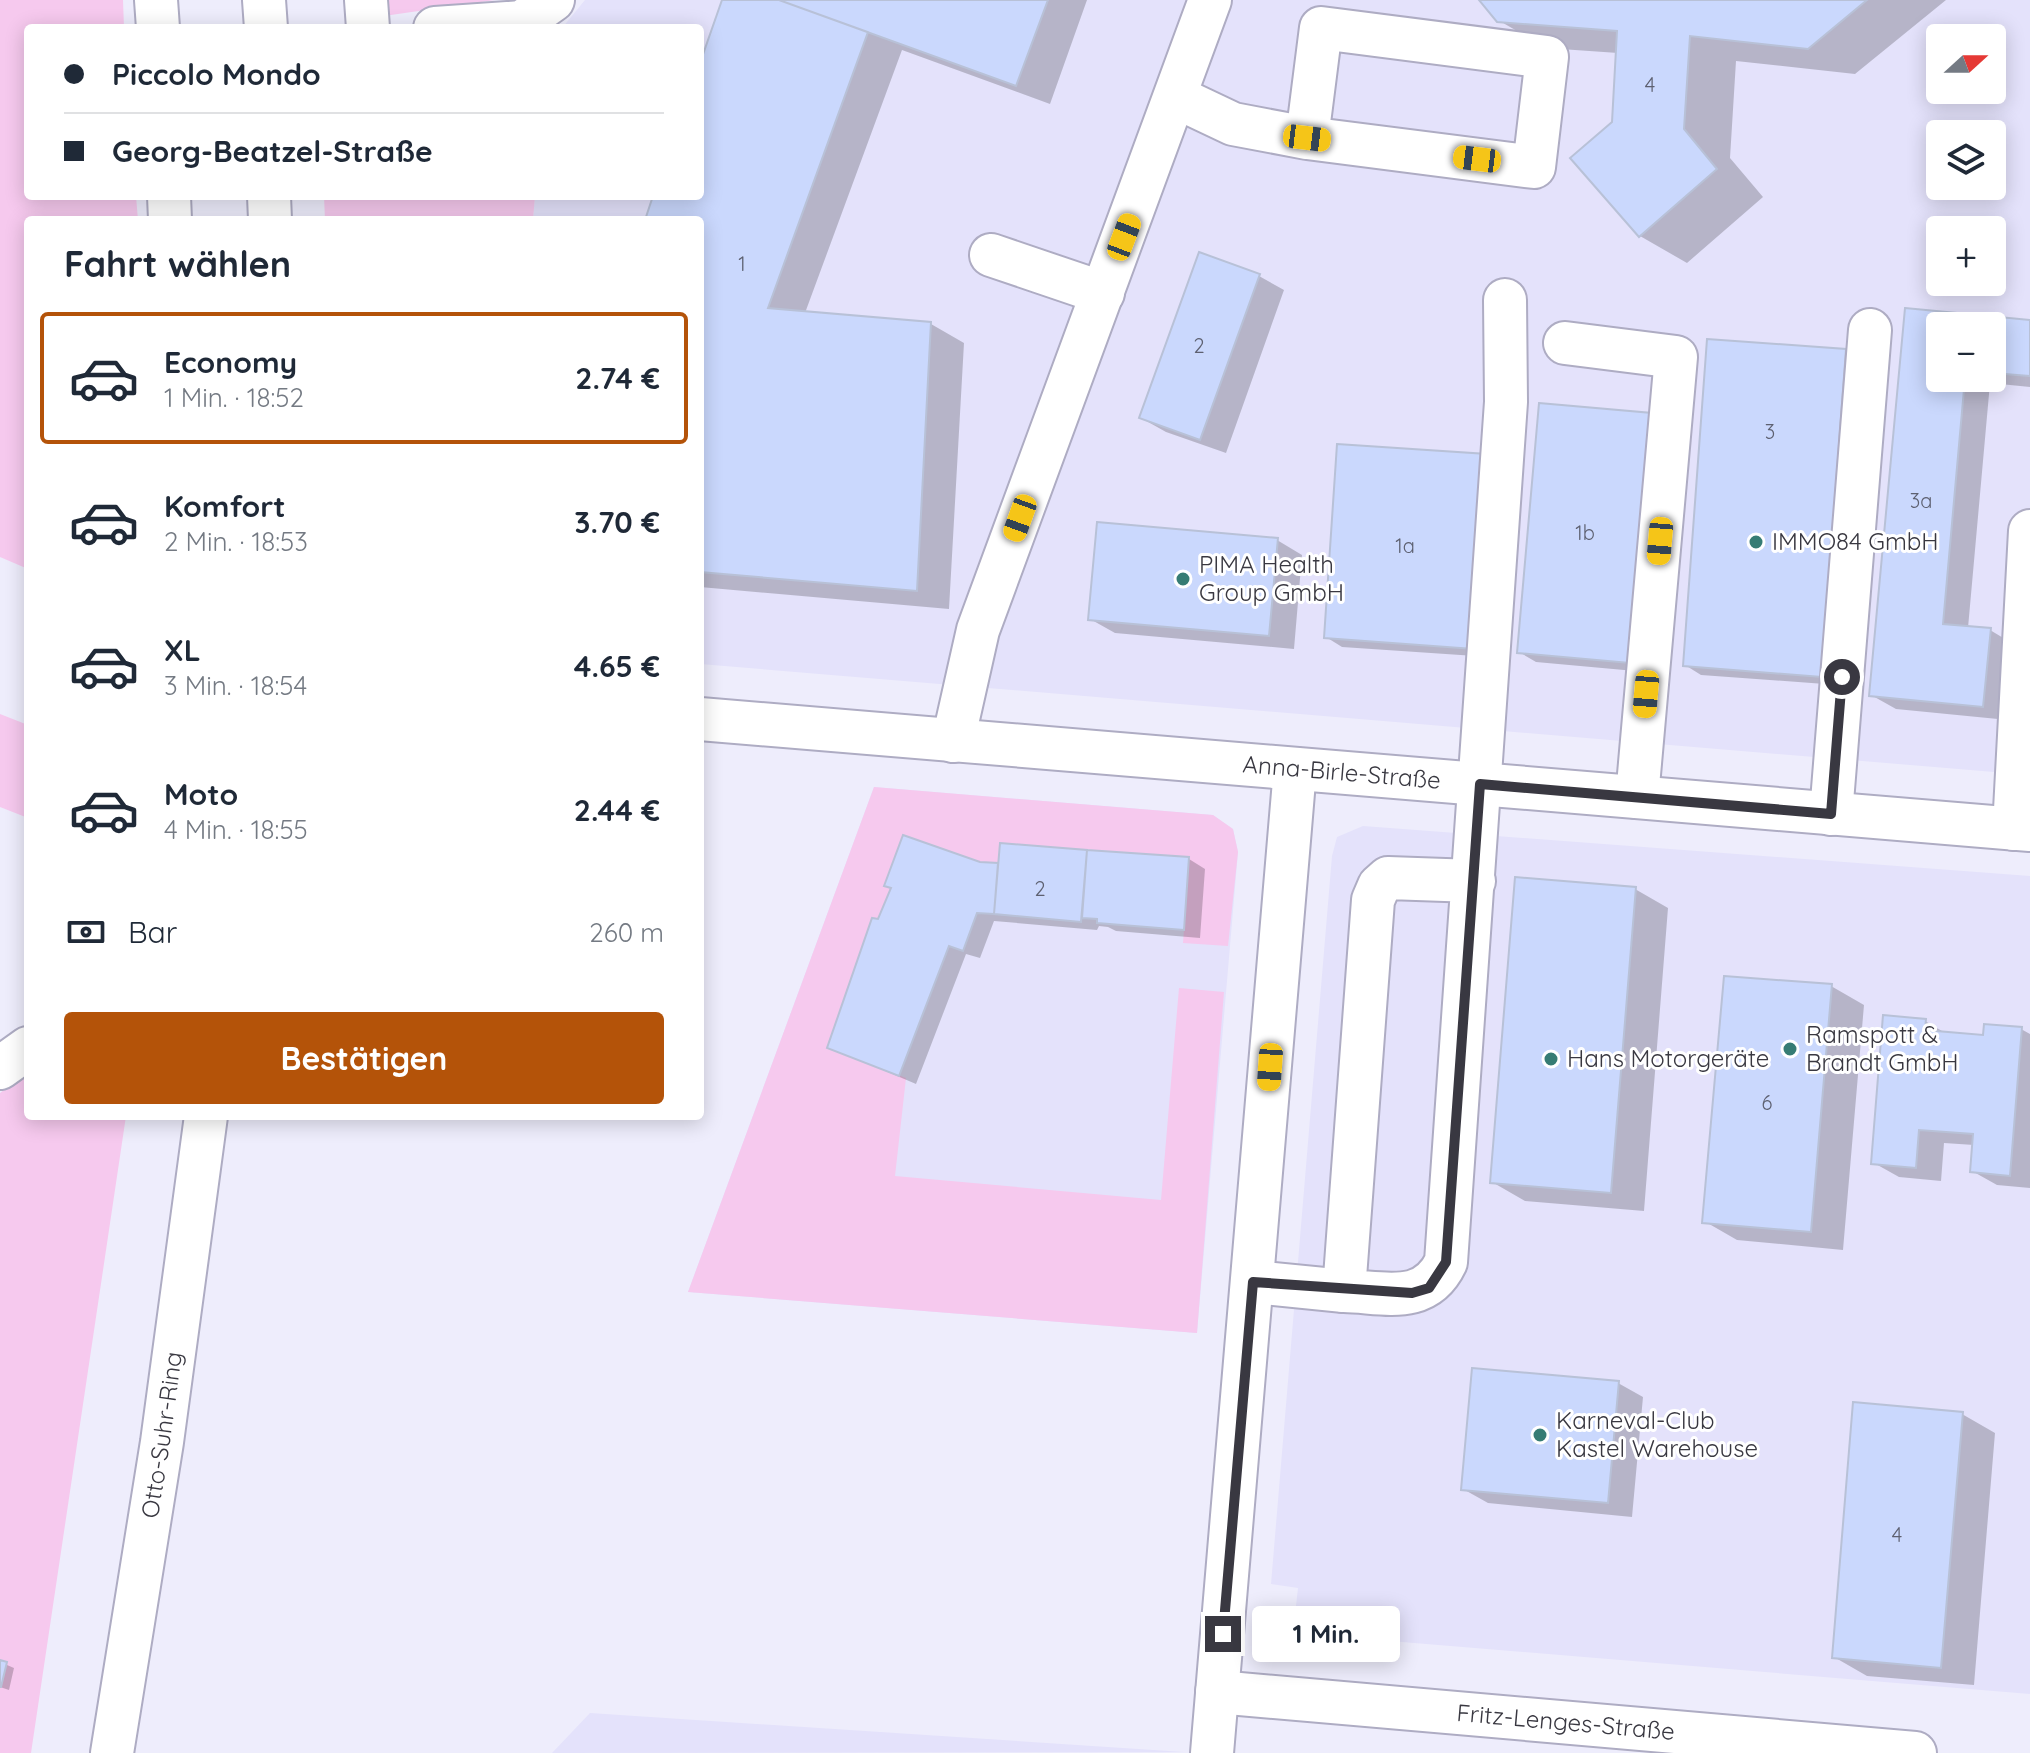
<!DOCTYPE html>
<html lang="de">
<meta charset="utf-8">
<style>
:root{--surface:#fff;--page:#f6f6f7;--text:#1f2937;--muted:#747a83;--line:#e0e1e3;--accent:#b45309}
body{margin:0;font-family:Quicksand,sans-serif;background:var(--page);color:var(--text);height:100vh;display:flex;flex-direction:column;font-size:30px;white-space:nowrap}
*{box-sizing:border-box;margin:0}
p{font-size:26px;color:var(--muted)}
.icon{flex:none;width:44px;height:44px;fill:none;stroke:currentColor;stroke-width:2;stroke-linecap:round;stroke-linejoin:round}
.map{position:relative;flex:1;overflow:hidden}
.details{position:absolute;left:24px;top:216px;width:680px;height:904px;display:flex;flex-direction:column;background:var(--surface);border-radius:8px;box-shadow:0 4px 20px #0003}
.details>*{flex:none}
.banner{position:absolute;left:24px;top:24px;width:680px;height:176px;border-radius:8px;box-shadow:0 4px 20px #0003;display:grid;align-content:center;height:176px;padding:0 40px;background:var(--surface)}
.needle{width:52px;rotate:69deg}
.buttons{position:absolute;left:1926px;top:24px;display:grid;gap:16px}
.buttons a{display:grid;place-items:center;width:80px;height:80px;border-radius:8px;background:var(--surface);box-shadow:0 4px 20px #0003;font-size:40px}
.end{position:absolute;width:36px;height:36px;margin:-18px;border:10px solid #393841;background:#fff;box-shadow:0 0 0 4px #fff}
.from{border-radius:50%}
.bubble{position:absolute;height:56px;border-radius:8px;background:var(--surface);box-shadow:0 4px 20px #0003;font-size:26px;font-weight:800;line-height:56px;text-align:center}
.car{position:absolute;width:24px;height:48px;margin:-24px -12px;border-radius:10px;box-shadow:0 0 6px 2px #0007;background:linear-gradient(#f5c518 24%,#345 0 40%,#f5c518 0 76%,#345 0 86%,#f5c518 0)}
.banner b{display:flex;align-items:center;gap:28px;height:76px;font-size:30px}
.banner b+b{border-top:2px solid var(--line)}
.banner i{width:20px;height:20px;background:var(--text)}
ul{padding:0;list-style:none}
li{display:flex;align-items:center;gap:24px;height:132px;margin:0 16px 12px;padding:0 24px;border:4px solid transparent;border-radius:8px}
li div{flex:1}
li b{display:block;font-size:30px}
li em{font-style:normal;font-weight:800}
li.current{border-color:var(--accent)}
li>.icon{width:72px;height:72px;stroke-width:1.5}
h2{padding:0 40px;font-size:36px;line-height:96px}
.pay{display:flex;align-items:center;gap:20px;height:88px;padding:0 40px;font-size:30px}
.pay p{margin-inline-start:auto}
.button{display:flex;gap:16px;margin-top:auto;padding:16px 40px}
.button a{flex:1;height:92px;border-radius:8px;background:var(--accent);color:#fff;font-size:32px;font-weight:800;line-height:92px;text-align:center}
.map>svg:first-child{display:block}
</style>
<div class="map">
<svg width="2030" height="1753" viewBox="0 0 2030 1753">
<rect width="100%" height="100%" fill="#eeedfc"/>
<path fill="#e4e2fb" fill-rule="evenodd" d="M585,0H2030V775L700,664V220H533L535,196H700V28H562ZM1940,38H1992V90H1940ZM1940,134H1992V186H1940ZM1940,230H1992V282H1940ZM1940,326H1992V378H1940Z
M874,787L1213,815L1233,829L1238,852L1197,1333L688,1292Z
M1363,826L2030,876V1694L1293,1633L1298,1588L1271,1584L1332,856L1337,837Z
M590,1713L1184,1752L552,1753Z"/>
<path fill="#f6c9ee" d="M0,0H123L124,28H28V196H136L138,220H28V569L0,557Z
M377,0H495L377,17Z
M324,196H535L533,220H325Z
M0,714L28,725V818L0,807Z
M874,787L1213,815L1233,829L1238,852L1228,946L1183,943L1189,857L1000,843L998,863L980,862L903,835L884,886L891,888L878,919L872,918L827,1047L906,1078L895,1176L1161,1200L1179,988L1224,992L1197,1333L688,1292Z
M28,1072V1116H126L31,1753H0V1093Z"/>
<path fill="#0003" fill-rule="evenodd" d="M724,0H1087L1050,104L902,50L805,313L931,324L964,343L949,609L700,587V220H647L655,196H700V69Z
M1481,0H1946L1855,74L1736,61L1730,158L1763,197L1687,263L1640,236L1614,123L1618,53L1546,48L1498,20Z
M1259,276L1284,290L1226,453L1166,432L1141,418Z
M1907,310L2030,322V387L1990,383L1968,628L1990,630L2015,645L2008,720L1896,709L1871,695ZM1940,326H1992V378H1940Z
M1845,351L1862,360L1838,685L1701,675L1685,665Z
M1541,405L1646,672L1536,662L1519,652Z
M1502,466L1490,657L1342,647L1326,637Z
M1277,540L1302,555L1294,649L1115,633L1090,619Z
M1002,845L1189,859L1205,869L1200,938L1116,931L1108,927L1099,926L1097,930L994,921L980,958L966,954L916,1084L829,1047L880,921L980,864L1000,865Z
M1635,889L1668,908L1644,1211L1525,1201L1492,1182Z
M1831,986L1864,1005L1843,1250L1737,1240L1704,1221Z
M1925,1021L1947,1034L1985,1037L2021,1029L2030,1034V1188L1997,1185L1972,1171L1974,1145L1944,1143L1941,1181L1899,1177L1874,1163Z
M1618,1383L1643,1397L1632,1517L1488,1503L1463,1489Z
M1962,1414L1995,1433L1974,1685L1867,1676L1834,1657Z
M0,1662L14,1668L9,1690L0,1687Z"/>
<path fill="#cad8fd" stroke="#b8c1d7" stroke-width="2" d="M722,0H779L868,32L768,308L931,322L917,591L700,572V220H645L653,196H700V63Z
M779,0H1048L1016,86Z
M1479,0H1867L1808,49L1690,36L1684,129L1717,169L1639,237L1570,158L1612,122L1617,31L1497,22Z
M1199,252L1260,274L1200,440L1139,418Z
M1905,308L2030,320V376L1992,373V326H1940V378H1965L1943,624L1991,628L1983,707L1869,696Z
M1707,339L1846,349L1822,677L1683,666Z
M1539,403L1652,413L1630,663L1517,653Z
M1337,444L1487,454L1474,649L1324,638Z
M1097,522L1278,538L1269,636L1088,620Z
M903,835L980,862L998,863L994,914L977,913L963,951L949,946L899,1076L827,1048L872,918L878,919L891,888L884,886Z
M1000,843L1087,850L1081,922L994,914Z
M1087,850L1189,857L1184,930L1097,923V919L1082,918Z
M1515,877L1636,887L1611,1193L1490,1183Z
M1724,976L1832,984L1811,1232L1702,1223Z
M1883,1015L1926,1019L1925,1030L1983,1035L1984,1024L2022,1027L2010,1176L1970,1172L1973,1134L1919,1130L1916,1168L1871,1164Z
M1472,1368L1619,1381L1608,1503L1461,1490Z
M1853,1402L1963,1412L1941,1668L1832,1658Z
M0,1660L7,1662L1,1687H0Z"/>
<g fill="none" stroke-linecap="round" stroke-linejoin="round">
<g stroke="#aeacc3" stroke-width="46">
<g id="minor">
<path d="M156,0L158,28"/>
<path d="M264,0L266,28"/>
<path d="M366,0L368,28"/>
<path d="M435,28L522,22L553,0"/>
<path d="M1176,97L1233,124L1307,138L1321,28L1547,57L1534,167L1307,138"/>
<path d="M169,196L170,220"/>
<path d="M269,196L270,220"/>
<path d="M991,255L1103,293"/>
<path d="M1565,343L1676,357L1637,797"/>
<path id="s1" d="M700,719L2030,830"/>
<path d="M953,741L978,630L1210,0"/>
<path d="M1831,814L1870,330"/>
<path d="M2014,829L2030,531"/>
<path d="M1474,881L1388,878L1379,886L1373,900L1344,1291C1385,1292 1425,1306 1446,1262L1506,402L1505,300"/>
<path d="M0,1068L28,1048"/>
<path d="M1253,1282L1344,1291"/>
<path id="s2" d="M1217,1692L1915,1753"/>
<path id="s3" d="M112,1753L162,1442L206,1116"/>
<path d="M1212,1753L1295,769"/>
</g>
</g>
<use href="#minor" stroke="#fff" stroke-width="42"/>
</g>
<g fill="none" stroke-linecap="round" stroke-linejoin="round">
<path stroke="#393841" stroke-width="10" d="M1223,1634L1253,1282L1412,1293L1429,1288L1446,1262L1480,784L1831,814L1842,677"/>
</g>
<g fill="#367c74" stroke="#fff" stroke-width="3">
<circle cx="1756" cy="542" r="8"/>
<circle cx="1183" cy="579" r="8"/>
<circle cx="1790" cy="1049" r="8"/>
<circle cx="1551" cy="1059" r="8"/>
<circle cx="1540" cy="1435" r="8"/>
</g>
<g text-anchor="middle" stroke-width="6" stroke-linejoin="round" paint-order="stroke">
<g font-size="20" fill="#5d6070">
<text x="1650" y="92">4</text>
<text x="742" y="271">1</text>
<text x="1199" y="353">2</text>
<text x="1770" y="439">3</text>
<text x="1921" y="508">3a</text>
<text x="1585" y="540">1b</text>
<text x="1405" y="553">1a</text>
<text x="1040" y="896">2</text>
<text x="1767" y="1110">6</text>
<text x="1897" y="1542">4</text>
</g>
<g font-size="24" fill="#393841" stroke="#fff" text-anchor="start">
<text x="1772" y="550">IMMO84 GmbH</text>
<text x="1199" y="573">PIMA Health<tspan x="1199" dy="28">Group GmbH</tspan></text>
<text x="1806" y="1043">Ramspott &amp;<tspan x="1806" dy="28">Brandt GmbH</tspan></text>
<text x="1567" y="1067">Hans Motorgeräte</text>
<text x="1556" y="1429">Karneval-Club<tspan x="1556" dy="28">Kastel Warehouse</tspan></text>
</g>
<g font-size="24" fill="#393841" stroke="#fff">
<text dy="8" stroke="none"><textPath href="#s1" startOffset="644">Anna-Birle-Straße</textPath></text>
<text dy="8" stroke="none"><textPath href="#s3" startOffset="322">Otto-Suhr-Ring</textPath></text>
<text dy="8" stroke="none"><textPath href="#s2" startOffset="350">Fritz-Lenges-Straße</textPath></text>
</g>
</g>
</svg>
<div class="buttons">
<a><svg class="needle" viewBox="-14 -14 28 28"><path d="M0-13l5 13h-10z" fill="#e53935"/><path d="M0 13l5-13h-10z" fill="#747a83"/></svg></a>
<a><svg class="icon" aria-label="layers" viewBox="0 0 24 24"><path d="M12 4l9 5-9 5-9-5zM3 14l9 5 9-5"/></svg></a>
<a>+</a>
<a>−</a>
</div>
<i class="end from" style="left:1842px;top:677px"></i>
<i class="end" style="left:1223px;top:1634px"></i>
<div class="bubble" style="left:1252px;top:1606px;width:148px">1 Min.</div>
<i class="car" style="left:1307px;top:138px;rotate:97deg"></i>
<i class="car" style="left:1477px;top:159px;rotate:277deg"></i>
<i class="car" style="left:1124px;top:237px;rotate:21deg"></i>
<i class="car" style="left:1020px;top:518px;rotate:200deg"></i>
<i class="car" style="left:1660px;top:541px;rotate:185deg"></i>
<i class="car" style="left:1646px;top:694px;rotate:185deg"></i>
<i class="car" style="left:1270px;top:1067px;rotate:184deg"></i>
<div class="banner">
<b><i class="from"></i>Piccolo Mondo</b>
<b><i></i>Georg-Beatzel-Straße</b>
</div>
<section class="details">
<h2>Fahrt wählen</h2>
<ul>
<li class="current"><svg class="icon" aria-label="car" viewBox="0 0 24 24"><path d="M5 17H2v-5l4-1 3-4h7l3 4 3 1v5h-3M9 17h6M6 11h13"/><circle cx="7" cy="17" r="2"/><circle cx="17" cy="17" r="2"/></svg><div><b>Economy</b><p>1 Min. · 18:52</p></div><em>2.74 €</em></li>
<li><svg class="icon" aria-label="car" viewBox="0 0 24 24"><path d="M5 17H2v-5l4-1 3-4h7l3 4 3 1v5h-3M9 17h6M6 11h13"/><circle cx="7" cy="17" r="2"/><circle cx="17" cy="17" r="2"/></svg><div><b>Komfort</b><p>2 Min. · 18:53</p></div><em>3.70 €</em></li>
<li><svg class="icon" aria-label="car" viewBox="0 0 24 24"><path d="M5 17H2v-5l4-1 3-4h7l3 4 3 1v5h-3M9 17h6M6 11h13"/><circle cx="7" cy="17" r="2"/><circle cx="17" cy="17" r="2"/></svg><div><b>XL</b><p>3 Min. · 18:54</p></div><em>4.65 €</em></li>
<li><svg class="icon" aria-label="car" viewBox="0 0 24 24"><path d="M5 17H2v-5l4-1 3-4h7l3 4 3 1v5h-3M9 17h6M6 11h13"/><circle cx="7" cy="17" r="2"/><circle cx="17" cy="17" r="2"/></svg><div><b>Moto</b><p>4 Min. · 18:55</p></div><em>2.44 €</em></li>
</ul>
<div class="pay"><svg class="icon" aria-label="cash" viewBox="0 0 24 24"><path d="M3 7h18v10H3z"/><circle cx="12" cy="12" r="2"/></svg>Bar<p>260 m</p></div>
<div class="button"><a>Bestätigen</a></div>
</section>
</div>
